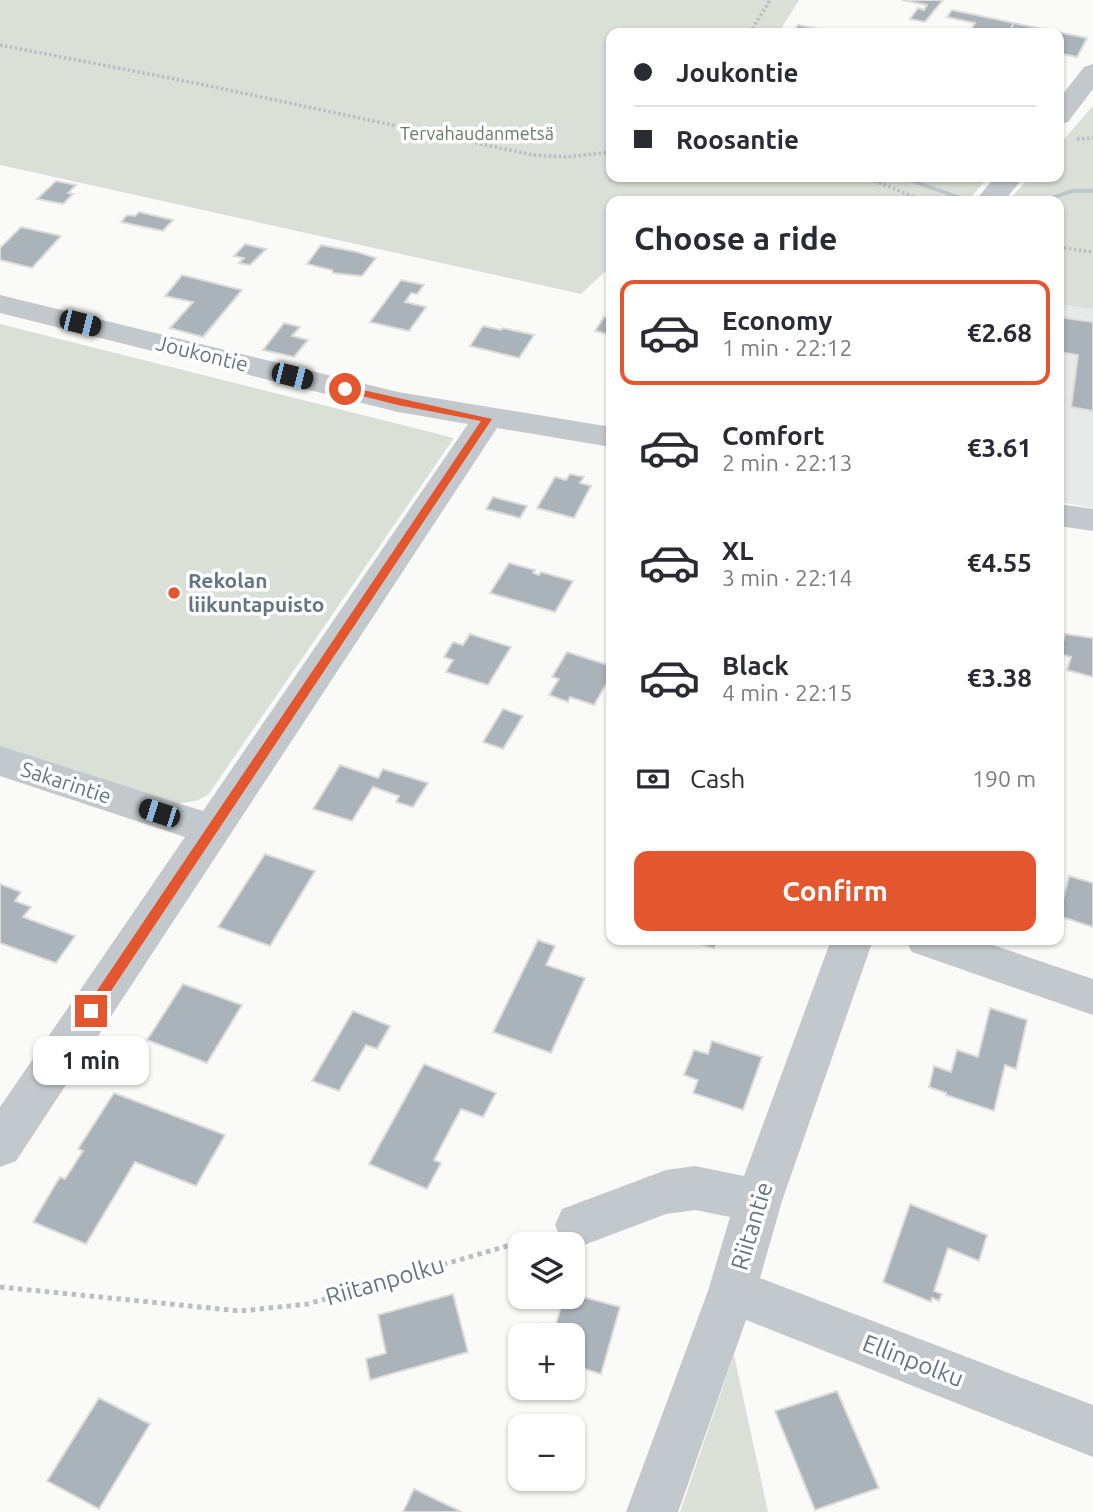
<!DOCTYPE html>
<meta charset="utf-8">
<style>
:root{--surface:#fff;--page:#f2f2f3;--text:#2b2b33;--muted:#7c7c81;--line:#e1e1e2;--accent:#e4572e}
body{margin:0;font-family:Ubuntu,sans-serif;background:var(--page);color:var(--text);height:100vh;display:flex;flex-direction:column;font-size:26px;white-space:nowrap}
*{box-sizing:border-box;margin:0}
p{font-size:23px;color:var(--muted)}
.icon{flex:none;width:38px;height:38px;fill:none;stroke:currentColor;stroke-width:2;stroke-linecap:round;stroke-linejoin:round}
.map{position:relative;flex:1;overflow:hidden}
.drawer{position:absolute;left:606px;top:196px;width:458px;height:749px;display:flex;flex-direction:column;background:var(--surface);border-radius:14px;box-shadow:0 2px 5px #0004}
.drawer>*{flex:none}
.hud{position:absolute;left:606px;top:28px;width:458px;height:154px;border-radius:14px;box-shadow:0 2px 5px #0004;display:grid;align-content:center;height:154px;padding:0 28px;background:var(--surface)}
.tools{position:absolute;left:508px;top:1232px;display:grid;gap:14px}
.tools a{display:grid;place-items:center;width:77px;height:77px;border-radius:14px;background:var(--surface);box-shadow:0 2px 5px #0004;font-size:35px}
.end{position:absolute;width:32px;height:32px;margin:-16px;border:9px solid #e4572e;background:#fff;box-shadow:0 0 0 4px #fff}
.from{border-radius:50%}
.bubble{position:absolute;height:49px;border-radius:14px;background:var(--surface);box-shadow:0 2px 5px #0004;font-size:23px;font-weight:700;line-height:49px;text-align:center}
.car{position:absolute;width:21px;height:42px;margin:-21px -10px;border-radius:9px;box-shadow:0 0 5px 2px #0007;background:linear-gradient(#222 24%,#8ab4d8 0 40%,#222 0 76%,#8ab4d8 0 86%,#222 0)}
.hud b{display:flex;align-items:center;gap:24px;height:66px;font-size:26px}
.hud b+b{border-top:2px solid var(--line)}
.hud i{width:18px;height:18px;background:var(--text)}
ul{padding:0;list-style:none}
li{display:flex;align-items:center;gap:21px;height:105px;margin:0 14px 10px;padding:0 14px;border:4px solid transparent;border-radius:14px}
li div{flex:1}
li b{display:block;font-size:26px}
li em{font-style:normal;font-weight:700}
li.on{border-color:var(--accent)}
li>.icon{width:63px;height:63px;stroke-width:1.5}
h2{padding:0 28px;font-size:32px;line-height:84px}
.pay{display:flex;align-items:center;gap:18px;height:77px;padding:0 28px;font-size:26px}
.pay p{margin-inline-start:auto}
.cta{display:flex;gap:14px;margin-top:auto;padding:14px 28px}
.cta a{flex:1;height:80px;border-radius:14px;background:var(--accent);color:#fff;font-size:28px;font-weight:700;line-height:80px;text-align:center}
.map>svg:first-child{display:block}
</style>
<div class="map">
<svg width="1093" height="1512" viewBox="0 0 1093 1512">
<rect width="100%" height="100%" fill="#fafaf8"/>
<path fill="#e8e9e9" d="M1059,304L1093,309V508L1059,502Z"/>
<path fill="#dadfd7" d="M0,0H799L779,32L782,33H611V177H988L968,201H611V266L581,294L0,165Z
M1093,106V309L1059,304V201H1008L1030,177H1059V145Z
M0,324L454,438L208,795L196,801L170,805L0,748Z
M734,1355L768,1512H680Z"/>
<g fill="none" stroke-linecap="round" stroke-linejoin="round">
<path fill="#bbc7cb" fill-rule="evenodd" d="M895,177H906L972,200L964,201Z
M1072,189H1093V193H1073L1047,201H1036Z"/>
</g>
<path fill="#aab3b9" stroke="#dcdcda" stroke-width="2" d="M902,0H943L925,22L910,19L918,8L924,10L927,5Z
M952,10L1014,23L1008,33H969L975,23L947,17Z
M1014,23L1087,38L1077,57L1059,53V33H1024L1010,30Z
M798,25L823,30L821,33H792Z
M56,181L76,185L68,193L73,194L63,204L37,199Z
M139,212L173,220L163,231L121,222L127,215L135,216Z
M21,227L61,236L32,268L0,260V248Z
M245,244L266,249L250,265L239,263L244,258L234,256Z
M321,245L357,252L376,258L362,276L333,273L332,270L307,264Z
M182,275L242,290L203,337L170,328L193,302L165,296Z
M401,280L424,285L417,294L411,293L405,302L426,307L409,331L370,322Z
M604,317L611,319V335L595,331Z
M1059,317L1093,322V411L1071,407L1078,355L1059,352Z
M284,323L300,327L292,336L308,340L294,357L263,350Z
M483,326L501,330L503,328L534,335L519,358L470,346Z
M570,474L584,477L580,483L591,486L574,518L537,508L555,477L566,480Z
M493,497L527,506L520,518L486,509Z
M509,563L535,570L533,573L539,575L541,572L573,581L555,612L490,593Z
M470,634L511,647L488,685L446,672L453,660L444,657L453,642L463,645Z
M1065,634L1093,638V677L1067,670L1071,657L1060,654Z
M567,652L611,666V676L594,705L570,697L568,702L549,695L559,679L552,677Z
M503,709L523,716L503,749L483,742Z
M340,765L378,778L383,769L428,783L413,807L396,802L399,796L373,787L352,821L313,809Z
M265,854L315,871L270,946L218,927Z
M1069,876L1093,883V927L1059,916Z
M0,884L21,892L15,901L31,907L23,917L75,936L56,963L0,943Z
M538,940L555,946L546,965L585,978L551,1053L493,1032Z
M686,940H717L714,948Z
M183,984L242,1005L207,1063L147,1040Z
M990,1008L1027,1020L1016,1069L1005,1065L994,1111L946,1095V1093L929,1087L934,1066L951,1072L957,1050L978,1057Z
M353,1011L390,1026L377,1049L366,1045L339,1091L312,1081Z
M712,1041L762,1057L743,1110L693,1093L698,1080L684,1075L694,1050L708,1054Z
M424,1064L496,1093L483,1117L461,1109L434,1160L441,1163L427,1189L369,1164Z
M114,1093L225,1135L196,1186L135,1162L86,1244L33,1222L60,1177L65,1179L83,1151L78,1149Z
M910,1204L987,1235L979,1261L948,1248L934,1291L942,1294L939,1301L932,1298L931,1302L883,1282Z
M453,1294L468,1352L370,1380L366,1359L386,1353L378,1315Z
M572,1294L620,1307L601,1374L572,1365V1335H535L538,1326L544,1323L555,1327L564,1297H572Z
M837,1391L879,1488L815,1510L775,1411Z
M99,1398L150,1424L99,1509L47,1481Z
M414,1489L462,1512H403Z"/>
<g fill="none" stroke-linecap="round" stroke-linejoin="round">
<path stroke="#bbbfc2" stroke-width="3.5" stroke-dasharray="2.5 2.5" stroke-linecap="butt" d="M750,33L770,0
M0,45L200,84L533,155L566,157L611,152
M1077,139L1093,138
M865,177L924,201
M1059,247L1093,252"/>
<path stroke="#bbbfc2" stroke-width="5" stroke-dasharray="4.5 4.5" stroke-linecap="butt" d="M0,1287L240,1311L308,1304L541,1236"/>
<path fill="#c3c8cc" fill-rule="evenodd" d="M1093,64V89L1068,122L1059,124V99L1084,67Z
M995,177H1024L1004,201H975Z
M0,295L398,392L611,427V447L497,428L16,1161L0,1167V1107L185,837L0,776V746L203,811L468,424L398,412L0,313Z
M1059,504L1093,509V531L1059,526Z
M831,940H873L782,1201L760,1278L1093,1405V1457L746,1320L678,1512H626L708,1291L730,1217L695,1210L666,1214L579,1247L562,1241L555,1225L562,1209L666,1170L695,1166L744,1176Z
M906,940H978L1093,979V1015L912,952Z"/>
</g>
<path fill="#e4572e" d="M345,386L492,419L95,1015H86V1007L481,421L398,405L342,391V387Z"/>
<circle fill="#e4572e" stroke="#fff" stroke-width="2.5" cx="174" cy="593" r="7"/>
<g text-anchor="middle" stroke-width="7" stroke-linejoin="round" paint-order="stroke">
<g font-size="18" fill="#687a64" stroke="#fff">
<text x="477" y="140">Tervahaudanmetsä</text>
</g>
<g font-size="21" fill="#657683" stroke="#fff">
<text transform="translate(202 354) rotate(14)" y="7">Joukontie</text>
<text transform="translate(66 783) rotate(18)" y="7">Sakarintie</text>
</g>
<g font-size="21" font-weight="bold" fill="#657683" stroke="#fff" text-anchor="start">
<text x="188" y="588">Rekolan<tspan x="188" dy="24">liikuntapuisto</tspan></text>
</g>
<g font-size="24" fill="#657683" stroke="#fff">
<text transform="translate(752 1226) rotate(-73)" y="8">Riitantie</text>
<text transform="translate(385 1281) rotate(-16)" y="8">Riitanpolku</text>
<text transform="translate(913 1361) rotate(21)" y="8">Ellinpolku</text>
</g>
</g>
</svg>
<div class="tools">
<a><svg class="icon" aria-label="layers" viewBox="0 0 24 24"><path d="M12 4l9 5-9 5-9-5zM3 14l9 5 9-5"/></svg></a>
<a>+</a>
<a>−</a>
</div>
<i class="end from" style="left:345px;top:389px"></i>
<i class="end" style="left:91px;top:1011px"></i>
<div class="bubble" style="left:33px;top:1036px;width:116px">1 min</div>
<i class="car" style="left:80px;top:323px;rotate:104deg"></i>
<i class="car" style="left:292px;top:376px;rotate:104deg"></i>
<i class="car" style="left:159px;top:813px;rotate:288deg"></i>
<div class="hud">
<b><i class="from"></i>Joukontie</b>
<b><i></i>Roosantie</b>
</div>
<section class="drawer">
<h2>Choose a ride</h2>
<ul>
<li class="on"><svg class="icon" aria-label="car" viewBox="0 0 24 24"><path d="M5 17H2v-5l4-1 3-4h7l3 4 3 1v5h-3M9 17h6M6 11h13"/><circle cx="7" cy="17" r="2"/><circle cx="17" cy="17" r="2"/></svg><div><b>Economy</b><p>1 min · 22:12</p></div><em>€2.68</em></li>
<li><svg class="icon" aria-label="car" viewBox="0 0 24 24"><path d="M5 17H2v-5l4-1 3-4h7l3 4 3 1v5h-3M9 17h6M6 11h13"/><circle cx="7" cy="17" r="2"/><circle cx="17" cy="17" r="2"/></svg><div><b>Comfort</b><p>2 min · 22:13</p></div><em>€3.61</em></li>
<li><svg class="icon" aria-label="car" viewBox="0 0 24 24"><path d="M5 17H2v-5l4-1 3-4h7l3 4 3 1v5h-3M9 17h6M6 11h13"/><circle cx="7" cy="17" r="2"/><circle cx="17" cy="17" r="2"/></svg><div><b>XL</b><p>3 min · 22:14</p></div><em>€4.55</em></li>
<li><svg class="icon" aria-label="car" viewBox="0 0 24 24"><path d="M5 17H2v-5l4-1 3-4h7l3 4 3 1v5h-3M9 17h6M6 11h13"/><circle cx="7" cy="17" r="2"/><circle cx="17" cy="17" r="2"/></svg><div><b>Black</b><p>4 min · 22:15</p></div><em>€3.38</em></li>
</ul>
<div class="pay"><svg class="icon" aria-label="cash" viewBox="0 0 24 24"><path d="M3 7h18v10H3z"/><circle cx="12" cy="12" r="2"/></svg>Cash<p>190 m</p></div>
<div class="cta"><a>Confirm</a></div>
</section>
</div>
